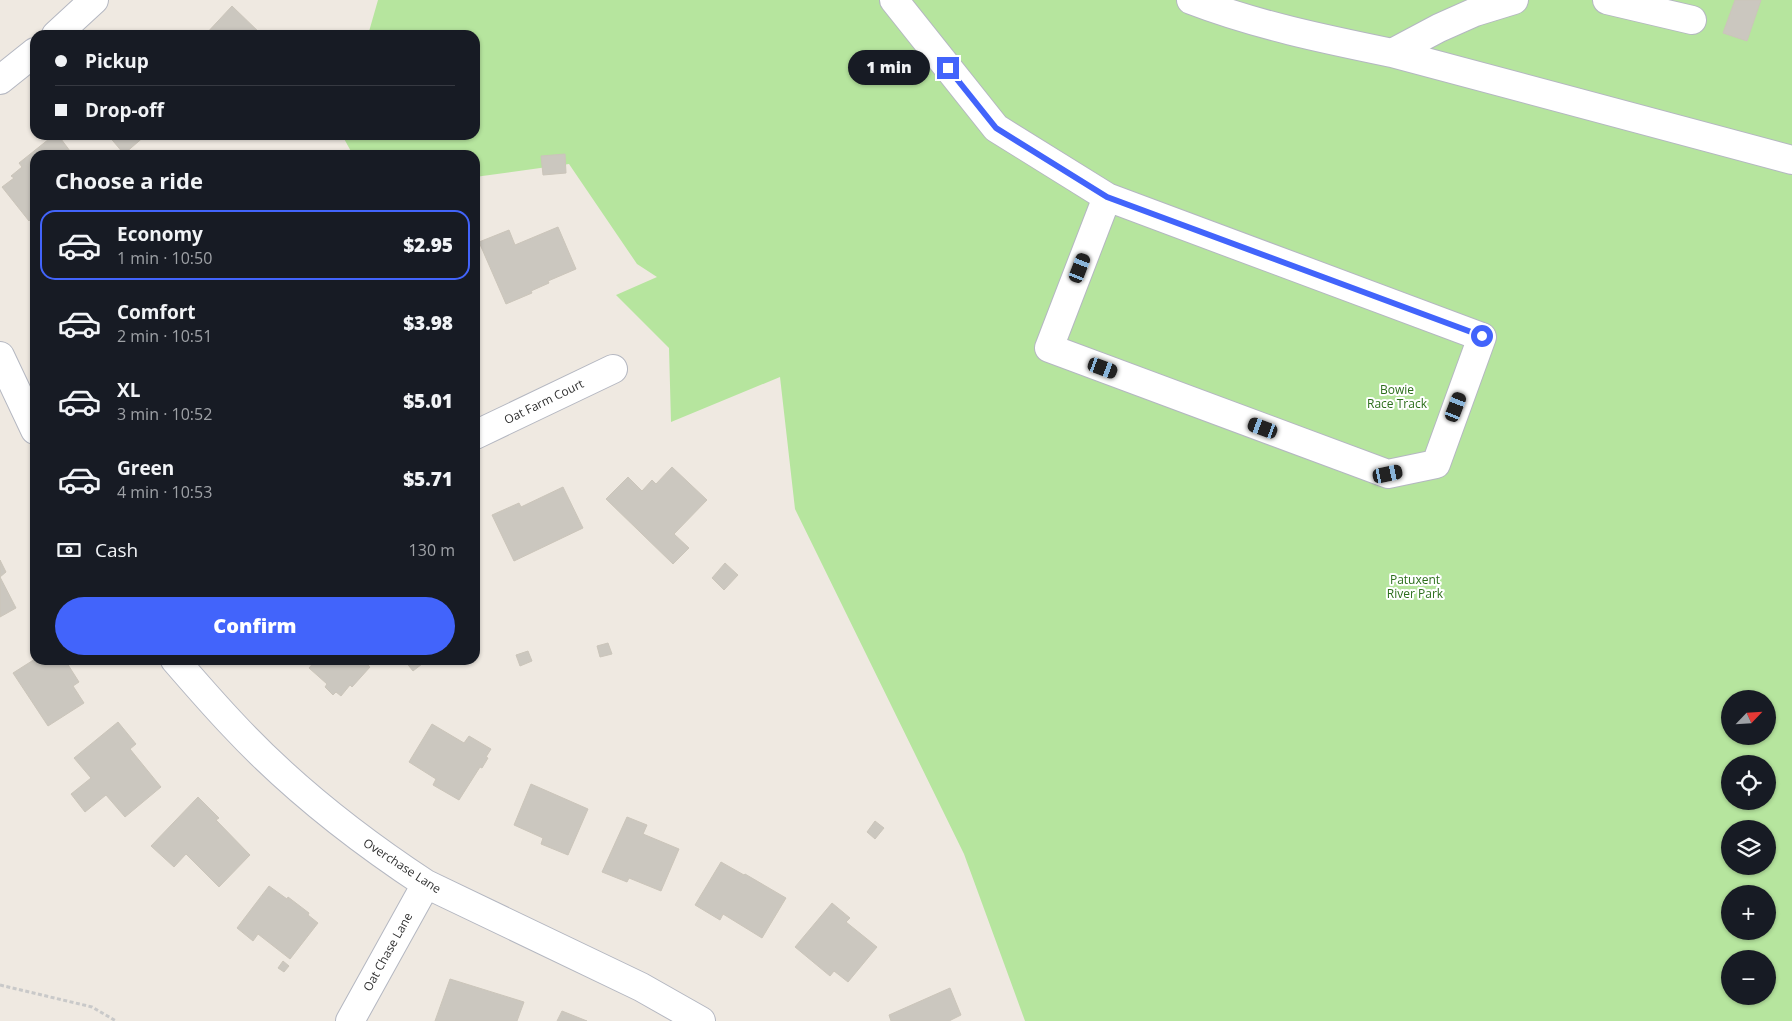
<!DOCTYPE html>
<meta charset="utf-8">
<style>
:root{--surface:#171b24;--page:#20242c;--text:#f1f3f6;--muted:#9ea1a6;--line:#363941;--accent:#4264fb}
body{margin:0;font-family:"Open Sans",sans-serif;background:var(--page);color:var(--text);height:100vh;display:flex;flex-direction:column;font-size:19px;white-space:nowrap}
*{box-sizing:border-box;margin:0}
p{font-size:16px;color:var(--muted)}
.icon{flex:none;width:28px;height:28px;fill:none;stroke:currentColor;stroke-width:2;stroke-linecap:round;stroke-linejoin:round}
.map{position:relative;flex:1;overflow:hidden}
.panel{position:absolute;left:30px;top:150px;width:450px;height:515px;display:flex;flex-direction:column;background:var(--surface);border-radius:15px;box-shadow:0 1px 4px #0004}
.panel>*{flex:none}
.guide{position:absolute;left:30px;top:30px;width:450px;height:110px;border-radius:15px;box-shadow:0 1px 4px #0004;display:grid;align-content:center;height:110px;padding:0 25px;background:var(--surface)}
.needle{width:32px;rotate:65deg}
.tools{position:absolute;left:1721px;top:690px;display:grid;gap:10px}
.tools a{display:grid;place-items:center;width:55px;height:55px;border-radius:50%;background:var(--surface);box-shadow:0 1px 4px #0004;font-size:25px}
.end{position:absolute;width:22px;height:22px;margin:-11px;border:6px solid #4264fb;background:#fff;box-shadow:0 0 0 2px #fff}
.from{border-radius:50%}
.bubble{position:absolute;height:35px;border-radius:18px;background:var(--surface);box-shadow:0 1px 4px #0004;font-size:16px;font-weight:800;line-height:35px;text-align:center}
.car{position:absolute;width:15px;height:30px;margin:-15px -8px;border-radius:6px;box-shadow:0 0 4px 1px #0007;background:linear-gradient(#222 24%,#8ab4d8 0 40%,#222 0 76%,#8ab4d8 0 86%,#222 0)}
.guide b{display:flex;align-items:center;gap:18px;height:48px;font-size:19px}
.guide b+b{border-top:1px solid var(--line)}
.guide i{width:12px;height:12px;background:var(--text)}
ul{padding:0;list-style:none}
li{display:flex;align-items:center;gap:15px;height:70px;margin:0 10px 8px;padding:0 15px;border:2px solid transparent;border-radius:15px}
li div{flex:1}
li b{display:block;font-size:19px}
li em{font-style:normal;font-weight:800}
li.on{border-color:var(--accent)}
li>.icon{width:45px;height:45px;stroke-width:1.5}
h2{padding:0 25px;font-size:22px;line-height:60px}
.pay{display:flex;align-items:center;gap:12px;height:55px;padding:0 25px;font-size:19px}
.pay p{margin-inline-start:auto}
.action{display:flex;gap:10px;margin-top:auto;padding:10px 25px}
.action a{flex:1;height:58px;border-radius:30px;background:var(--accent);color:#fff;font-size:20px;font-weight:800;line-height:58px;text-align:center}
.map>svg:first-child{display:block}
</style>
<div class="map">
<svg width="1792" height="1021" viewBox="0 0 1792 1021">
<rect width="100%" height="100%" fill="#efe9e1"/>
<path fill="#b6e59e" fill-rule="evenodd" d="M378,0H1792V1021H1025L964,854L795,509L780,377L671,422L669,348L616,295L657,277L637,264L569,164L475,177V155H353L342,135H475V35H368ZM1730,699H1768V736H1730ZM1730,764H1768V801H1730ZM1730,829H1768V866H1730ZM1730,894H1768V931H1730ZM1730,959H1768V996H1730Z"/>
<path fill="#cbc7bf" stroke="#cbc5ba" d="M1735,0H1761L1747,41L1723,33Z
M232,6L262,35H205Z
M54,135H58L73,155H35V219L33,220L32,218L29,221L2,187L14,178L11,176L22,167L19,163Z
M108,135H146L124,154Z
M565,154L566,173L543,175L541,156Z
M558,227L576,269L548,281L549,283L531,291L532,293L506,304L479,242L509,230L515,245Z
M672,467L707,500L674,534L689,548L673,564L606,499L628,477L642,491L652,480L656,484Z
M563,487L583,528L514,561L492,515L519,503L521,507Z
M0,560L6,572L0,577Z
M725,563L738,575L724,590L712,578Z
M0,577L16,608L0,617Z
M608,643L612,654L600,657L597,646Z
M528,651L532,661L520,666L516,655Z
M35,659V660H65L79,682L73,686L84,703L48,726L13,673Z
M316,660H373L368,666L370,667L352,687L350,685L341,696L336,692L333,695L325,687L327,684L309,668Z
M406,660H418L422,664L413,671L405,661Z
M118,722L136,744L130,749L161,787L125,817L106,795L85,812L71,794L91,778L74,758Z
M432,724L464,743L469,736L491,749L486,757L488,758L482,768L480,767L459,800L433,785L436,779L409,762Z
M531,784L588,809L568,855L541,844L543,838L514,825Z
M198,797L219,818L216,820L250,855L219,887L186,854L174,867L151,846Z
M627,817L647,825L643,834L679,849L661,891L629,878L627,882L602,872Z
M875,821L884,828L875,839L867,832Z
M721,862L744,875L745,874L786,898L762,938L723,914L720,920L695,905Z
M269,886L287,899L288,897L309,913L308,915L318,923L290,959L258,934L253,941L237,928Z
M832,903L850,918L846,922L877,947L848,982L834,971L830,976L795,947Z
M283,961L289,966L284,972L278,968Z
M450,979L524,1002L517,1021H435Z
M950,988L961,1015L949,1021H891L889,1015Z
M562,1011L587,1021H557Z"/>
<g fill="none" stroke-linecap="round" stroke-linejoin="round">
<g stroke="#b4b7c1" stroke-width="30">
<path id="minor" d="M894,0L996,128L1107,197L1482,337L1436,464L1388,474L1049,348L1107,197
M1191,0C1256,25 1324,39 1392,53L1439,28L1475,12L1514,0
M1607,0L1692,20
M56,35L94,0
M1392,53L1792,160
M0,80L35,52
M0,356L35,430
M475,435L613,369
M175,660C194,682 213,704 234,726C290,786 356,838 426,884L641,987L701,1021
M350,1021L426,884"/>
</g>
<path stroke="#c9c9c9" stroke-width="3" stroke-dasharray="4 2.5" stroke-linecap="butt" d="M0,985L92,1007L116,1021"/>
<use href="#minor" stroke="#fff" stroke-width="28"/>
</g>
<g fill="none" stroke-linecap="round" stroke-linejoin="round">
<path stroke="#4264fb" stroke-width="6" d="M948,68L996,128L1107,197L1482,336"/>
</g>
<g text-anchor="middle" stroke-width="4" stroke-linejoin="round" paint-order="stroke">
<g font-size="12" fill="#2c6e1b" stroke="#fff">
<text x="1397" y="394">Bowie<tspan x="1397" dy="14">Race Track</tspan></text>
<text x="1415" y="584">Patuxent<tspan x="1415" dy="14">River Park</tspan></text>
</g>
<g font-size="12" fill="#2e2e2e" stroke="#fff">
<text transform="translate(544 402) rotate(-26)" y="4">Oat Farm Court</text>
<text transform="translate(402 866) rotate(33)" y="4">Overchase Lane</text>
<text transform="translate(388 952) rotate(-61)" y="4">Oat Chase Lane</text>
</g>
</g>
</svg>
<div class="tools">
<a><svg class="needle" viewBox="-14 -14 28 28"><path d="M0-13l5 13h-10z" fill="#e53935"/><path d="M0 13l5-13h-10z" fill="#9ea1a6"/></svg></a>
<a><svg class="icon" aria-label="locate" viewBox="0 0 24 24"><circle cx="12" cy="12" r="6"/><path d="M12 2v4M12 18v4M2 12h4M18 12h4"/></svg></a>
<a><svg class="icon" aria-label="layers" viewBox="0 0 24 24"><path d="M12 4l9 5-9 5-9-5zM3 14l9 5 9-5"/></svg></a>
<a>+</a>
<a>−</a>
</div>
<i class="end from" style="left:1482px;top:336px"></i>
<i class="end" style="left:948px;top:68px"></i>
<div class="bubble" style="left:848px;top:50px;width:82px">1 min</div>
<i class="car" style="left:1080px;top:268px;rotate:21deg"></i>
<i class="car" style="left:1103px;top:368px;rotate:110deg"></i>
<i class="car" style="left:1456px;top:407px;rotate:21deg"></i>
<i class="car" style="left:1263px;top:428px;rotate:290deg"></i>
<i class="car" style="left:1388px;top:474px;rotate:78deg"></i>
<div class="guide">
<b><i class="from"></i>Pickup</b>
<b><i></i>Drop-off</b>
</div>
<section class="panel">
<h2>Choose a ride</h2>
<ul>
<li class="on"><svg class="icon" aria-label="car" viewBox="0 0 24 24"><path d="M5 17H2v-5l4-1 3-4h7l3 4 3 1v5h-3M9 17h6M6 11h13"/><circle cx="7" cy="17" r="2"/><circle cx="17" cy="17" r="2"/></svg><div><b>Economy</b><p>1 min · 10:50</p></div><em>$2.95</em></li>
<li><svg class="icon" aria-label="car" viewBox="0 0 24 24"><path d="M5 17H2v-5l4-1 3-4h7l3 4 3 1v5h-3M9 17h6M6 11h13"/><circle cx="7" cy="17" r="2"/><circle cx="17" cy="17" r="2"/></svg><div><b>Comfort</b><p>2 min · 10:51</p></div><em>$3.98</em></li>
<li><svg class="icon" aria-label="car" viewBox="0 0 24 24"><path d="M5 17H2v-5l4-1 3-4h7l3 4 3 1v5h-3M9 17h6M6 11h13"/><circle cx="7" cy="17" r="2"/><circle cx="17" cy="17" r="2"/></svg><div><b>XL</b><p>3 min · 10:52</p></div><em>$5.01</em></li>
<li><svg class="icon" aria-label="car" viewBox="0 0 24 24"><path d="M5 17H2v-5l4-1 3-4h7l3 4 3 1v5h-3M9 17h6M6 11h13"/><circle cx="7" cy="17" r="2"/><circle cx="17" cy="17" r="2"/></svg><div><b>Green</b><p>4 min · 10:53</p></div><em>$5.71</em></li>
</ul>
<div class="pay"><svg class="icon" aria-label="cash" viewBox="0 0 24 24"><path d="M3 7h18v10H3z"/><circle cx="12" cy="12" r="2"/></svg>Cash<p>130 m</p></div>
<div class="action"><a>Confirm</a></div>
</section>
</div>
